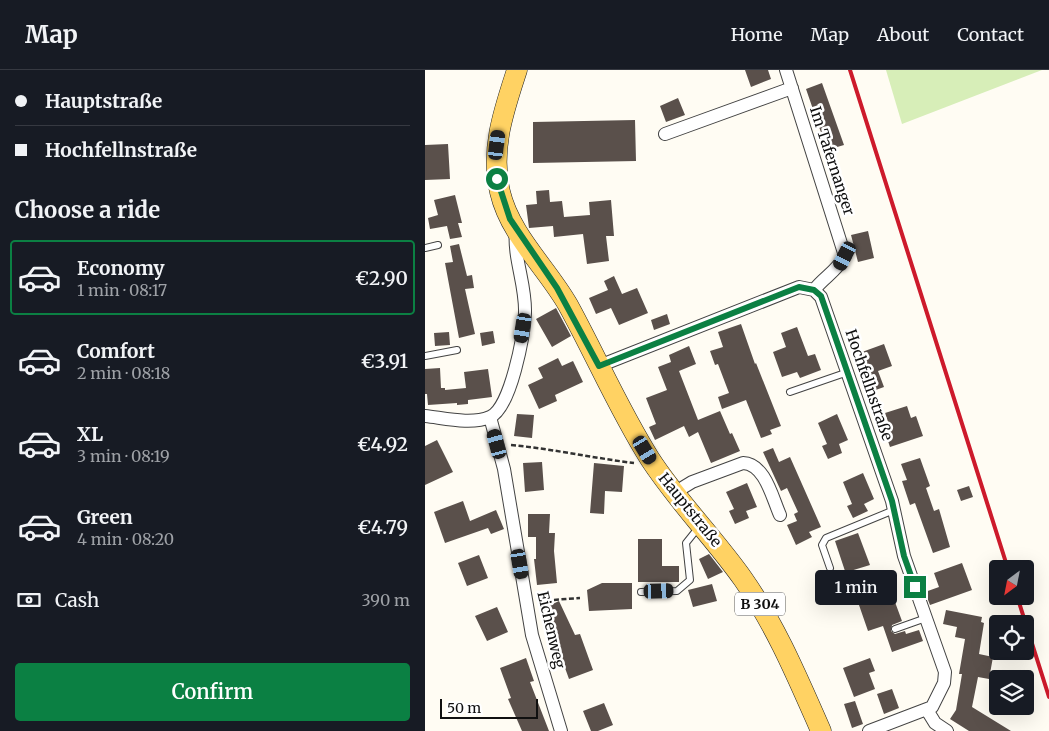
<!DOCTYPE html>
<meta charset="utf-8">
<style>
:root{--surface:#171b24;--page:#242831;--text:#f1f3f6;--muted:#9ea1a6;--line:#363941;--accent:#0b8043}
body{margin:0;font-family:Merriweather,serif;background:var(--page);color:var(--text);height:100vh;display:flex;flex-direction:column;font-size:19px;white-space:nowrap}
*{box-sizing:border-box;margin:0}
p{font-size:16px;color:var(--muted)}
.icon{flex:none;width:28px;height:28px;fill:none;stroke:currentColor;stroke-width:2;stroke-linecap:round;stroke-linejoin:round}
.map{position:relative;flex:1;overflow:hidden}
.drawer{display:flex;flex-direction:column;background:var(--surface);width:425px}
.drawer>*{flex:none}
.top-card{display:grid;align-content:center;height:110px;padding:0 15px;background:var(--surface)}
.needle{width:32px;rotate:212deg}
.fabs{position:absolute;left:564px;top:490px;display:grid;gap:10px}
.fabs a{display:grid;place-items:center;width:45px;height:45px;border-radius:5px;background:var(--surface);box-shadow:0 5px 20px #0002;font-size:25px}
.scale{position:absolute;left:15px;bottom:12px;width:98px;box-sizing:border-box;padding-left:5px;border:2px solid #101010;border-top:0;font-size:14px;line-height:18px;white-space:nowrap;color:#101010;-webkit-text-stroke:4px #fff;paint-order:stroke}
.end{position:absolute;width:22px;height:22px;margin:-11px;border:6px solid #0b8043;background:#fff;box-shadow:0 0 0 2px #fff}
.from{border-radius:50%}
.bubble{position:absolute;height:35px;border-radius:5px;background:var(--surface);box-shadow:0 5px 20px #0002;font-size:16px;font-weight:600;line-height:35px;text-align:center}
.car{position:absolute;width:15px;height:30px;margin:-15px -8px;border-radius:6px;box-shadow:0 0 4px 1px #0007;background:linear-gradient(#222 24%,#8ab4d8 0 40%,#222 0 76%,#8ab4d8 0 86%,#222 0)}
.top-card b{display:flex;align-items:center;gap:18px;height:48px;font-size:19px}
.top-card b+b{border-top:1px solid var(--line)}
.top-card i{width:12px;height:12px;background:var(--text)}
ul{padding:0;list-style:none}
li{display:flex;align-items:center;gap:15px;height:75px;margin:0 10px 8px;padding:0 5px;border:2px solid transparent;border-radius:5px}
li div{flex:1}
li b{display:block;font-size:19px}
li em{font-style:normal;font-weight:600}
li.current{border-color:var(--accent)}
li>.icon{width:45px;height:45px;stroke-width:1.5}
h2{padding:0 15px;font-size:22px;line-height:60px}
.pay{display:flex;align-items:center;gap:12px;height:55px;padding:0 15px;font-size:19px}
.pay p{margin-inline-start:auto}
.action{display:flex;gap:10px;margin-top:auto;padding:10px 15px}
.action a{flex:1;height:58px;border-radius:5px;background:var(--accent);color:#fff;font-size:20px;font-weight:600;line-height:58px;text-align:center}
header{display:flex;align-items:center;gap:30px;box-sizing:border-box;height:70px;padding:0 25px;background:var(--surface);border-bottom:1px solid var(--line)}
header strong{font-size:24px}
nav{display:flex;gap:28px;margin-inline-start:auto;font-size:18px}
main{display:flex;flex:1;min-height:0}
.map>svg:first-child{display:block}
</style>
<header>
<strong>Map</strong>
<nav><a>Home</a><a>Map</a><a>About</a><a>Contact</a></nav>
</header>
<main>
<section class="drawer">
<div class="top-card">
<b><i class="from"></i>Hauptstraße</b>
<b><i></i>Hochfellnstraße</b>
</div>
<h2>Choose a ride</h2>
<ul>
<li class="current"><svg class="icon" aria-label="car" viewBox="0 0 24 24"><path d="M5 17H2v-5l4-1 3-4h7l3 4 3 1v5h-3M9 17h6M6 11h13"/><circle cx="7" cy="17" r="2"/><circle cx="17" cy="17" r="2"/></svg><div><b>Economy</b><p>1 min · 08:17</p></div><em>€2.90</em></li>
<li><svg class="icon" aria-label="car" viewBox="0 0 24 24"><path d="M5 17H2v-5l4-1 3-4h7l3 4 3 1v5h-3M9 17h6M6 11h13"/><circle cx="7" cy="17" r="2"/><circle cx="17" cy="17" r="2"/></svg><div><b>Comfort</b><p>2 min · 08:18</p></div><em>€3.91</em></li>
<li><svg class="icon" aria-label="car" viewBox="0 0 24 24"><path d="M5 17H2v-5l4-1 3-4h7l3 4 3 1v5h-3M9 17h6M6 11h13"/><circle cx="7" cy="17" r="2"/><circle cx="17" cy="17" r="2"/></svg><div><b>XL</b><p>3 min · 08:19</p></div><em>€4.92</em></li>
<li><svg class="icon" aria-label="car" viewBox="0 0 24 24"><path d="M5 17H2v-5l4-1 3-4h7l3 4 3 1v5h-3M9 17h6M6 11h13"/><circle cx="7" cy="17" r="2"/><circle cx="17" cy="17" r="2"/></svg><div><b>Green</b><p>4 min · 08:20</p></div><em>€4.79</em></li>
</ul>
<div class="pay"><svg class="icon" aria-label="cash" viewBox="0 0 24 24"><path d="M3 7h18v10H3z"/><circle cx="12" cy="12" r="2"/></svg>Cash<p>390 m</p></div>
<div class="action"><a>Confirm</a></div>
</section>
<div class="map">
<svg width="624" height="661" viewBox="0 0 624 661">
<rect width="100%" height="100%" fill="#fffcf3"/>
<path fill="#d7eeb8" d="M461,0H617L477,54Z"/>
<path fill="#5a504b" d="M320,0H343L346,9L326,17Z
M397,13L419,75L402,80L381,19Z
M253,28L260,45L241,52L235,36Z
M210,50L211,91L108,93V52Z
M23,74L25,109L0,110V75Z
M124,120L125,132L137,131L139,147L165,145L164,132L186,130L189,166H181L184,191L162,194L158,164L129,167L128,156L104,158L101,135L112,134L111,121Z
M30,125L37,153H33L37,167L25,169L22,156L5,159L3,148L13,145L9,130Z
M443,161L449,188L433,192L426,165Z
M34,174L42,206L47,205L49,218L40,219L50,264L34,268L20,193L28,192L25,176Z
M189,206L197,224L212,218L223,243L194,255L186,238L171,244L164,228L183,220L179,211Z
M131,238L146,266L127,277L111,249Z
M242,244L245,254L229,260L226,250Z
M316,254L330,294L331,293L356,356L345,360L347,364L336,368L321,330L297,339L293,327L304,323L293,294L290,295L285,281L298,277L293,262Z
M372,257L383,286L390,284L396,300L375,308L372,302L357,307L348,282L361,277L356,263Z
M68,261L70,273L57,276L55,263Z
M24,262L25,275L10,276L9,263Z
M459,274L467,296L453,301L459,317L445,322L438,303L444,301L437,282Z
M264,276L271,294L254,301L273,350L295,341L305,364L307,363L315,381L286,393L273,362L264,367L259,356L230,370L224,357L231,354L221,328L242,320L233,297L246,292L244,285Z
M133,288L137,296L148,291L158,312L130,325L132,331L114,339L103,315L118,308L113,298Z
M15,298L16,318H20V320L41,318L39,302L63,299L67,327L43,330V334L32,335V333L3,335L2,324H0V299Z
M482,336L486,348L491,346L498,366L465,377L460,362L466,360L460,343Z
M92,344L109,345L107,368L89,366Z
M412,344L423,370L414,374L417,383L403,389L397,376L402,374L393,353Z
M12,370L28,402L0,415V376Z
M348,378L354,392L365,387L396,457L384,462L387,467L371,475L362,455L372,451L369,444L373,442L362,418L356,421L338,382Z
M495,388L505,416L501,418L509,441L514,439L525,477L508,483L490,433L485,435L477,411L482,410L476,394Z
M117,392L119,420L100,422L98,393Z
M169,393L199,396L197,422L180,421L179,444L165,443Z
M438,403L449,429L439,434L443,441L428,448L422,436L427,434L418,412Z
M322,413L332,437L321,441L324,448L310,454L304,441L309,439L301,422Z
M544,416L548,427L536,431L532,420Z
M38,431L45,451L71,440L79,459L66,464L63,458L20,473L9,442Z
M103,444H125L124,463H130L129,481L132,513L112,515L109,489H111V467H103Z
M433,463L445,495L422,502L426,512L397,522L393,511L420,501L410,471Z
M213,469H237V496H254V512H213Z
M284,484L298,502L283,509L274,489Z
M54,485L63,508L42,516L33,493Z
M537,493L547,520L505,535L500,522L514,517L509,503Z
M177,513H207V539L164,541L162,520Z
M287,514L292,531L268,537L263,520Z
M467,524L477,551L467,555L466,561L470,564L480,561L481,564L494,560L498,571L467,582L458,556L443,561L434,535Z
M134,531L150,565L155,564L168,600L144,609L127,562L125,563L115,540Z
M72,537L83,562L62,571L50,546Z
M521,540L557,547L556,552L559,553L554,584L568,587L564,609L553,607L547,637L586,661H544L525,649L531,640L537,604H534L540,569L530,567L532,557L518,554Z
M101,588L109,611L105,612L124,661H97L83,629L86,628L75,598Z
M445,588L450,601L444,603L450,619L429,627L418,598Z
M467,619L474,638L459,644L452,624Z
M430,631L438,654L427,658L419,634Z
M179,633L188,655L173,661H166L158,641Z"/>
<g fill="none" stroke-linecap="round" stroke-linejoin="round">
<g stroke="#434343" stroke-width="8">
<path id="service" d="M0,178L13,175
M0,286L32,280
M365,322L423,302
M405,498L397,475L401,468L469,440
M216,522L252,521L265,510L261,473L273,458
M470,559L501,548"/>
</g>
<g stroke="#434343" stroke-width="14">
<path id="minor" d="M361,0L420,186C412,201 399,207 389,220
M240,64L367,18
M174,296L374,217L389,220L396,227L467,431L479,486L520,602L519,613L507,637L444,661
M0,346C19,348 46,355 65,347C86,338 99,265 100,243C101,214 88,188 91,160
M65,347L79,399L107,565L136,661
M249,423L267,412L318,393C340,394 347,427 355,445
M502,640L510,653L522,661"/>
</g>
<g stroke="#212121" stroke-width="21">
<path id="primary" d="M92,0C79,40 65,79 75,122C85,165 122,198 143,235C171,286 194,340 225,389C253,432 289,468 318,509C351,556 373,609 396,661"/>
</g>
<path stroke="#323232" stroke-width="2.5" stroke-dasharray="5 2.5" stroke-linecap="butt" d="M86,375C128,379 168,388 209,393
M114,531L155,528"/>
<use href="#service" stroke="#fff" stroke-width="6"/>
<use href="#minor" stroke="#fff" stroke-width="12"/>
<use href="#primary" stroke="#ffd263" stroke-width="20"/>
<path stroke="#cd1a2b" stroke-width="4" d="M425,0L583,499
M592,526L624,627"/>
</g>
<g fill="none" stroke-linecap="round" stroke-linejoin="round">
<path stroke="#0b8043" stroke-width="6" d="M72,109L85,149L132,218L174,296L374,217L389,220L396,226L467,431L479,486L490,517"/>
</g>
<g text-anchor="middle" stroke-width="5" stroke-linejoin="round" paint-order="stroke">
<rect fill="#fff" stroke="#585858" stroke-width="1" x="310" y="522.5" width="50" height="23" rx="4"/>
<g font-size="14" font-weight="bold" fill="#101010">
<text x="335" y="539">B 304</text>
</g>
<g font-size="15" fill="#101010" stroke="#fff">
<text transform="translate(407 91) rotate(72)" y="5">Im Tafernanger</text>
<text transform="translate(444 315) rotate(71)" y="5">Hochfellnstraße</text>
<text transform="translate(265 440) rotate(51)" y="5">Hauptstraße</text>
<text transform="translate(126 560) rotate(77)" y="5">Eichenweg</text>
</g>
</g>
</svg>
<div class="fabs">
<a><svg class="needle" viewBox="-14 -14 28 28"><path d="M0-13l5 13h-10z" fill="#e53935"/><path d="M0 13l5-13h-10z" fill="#9ea1a6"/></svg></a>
<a><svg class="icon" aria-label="locate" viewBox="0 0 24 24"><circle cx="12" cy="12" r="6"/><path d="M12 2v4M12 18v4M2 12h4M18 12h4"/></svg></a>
<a><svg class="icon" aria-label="layers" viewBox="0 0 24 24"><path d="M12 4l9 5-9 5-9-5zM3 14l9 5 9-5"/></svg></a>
</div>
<div class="scale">50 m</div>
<i class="end from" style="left:72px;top:109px"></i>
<i class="end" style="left:490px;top:517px"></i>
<div class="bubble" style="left:390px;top:500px;width:82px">1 min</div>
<i class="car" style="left:72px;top:75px;rotate:7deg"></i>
<i class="car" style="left:420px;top:186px;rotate:207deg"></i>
<i class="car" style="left:98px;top:258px;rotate:189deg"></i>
<i class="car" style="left:72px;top:374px;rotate:345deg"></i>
<i class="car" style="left:220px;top:380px;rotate:149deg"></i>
<i class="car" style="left:95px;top:494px;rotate:170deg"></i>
<i class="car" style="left:234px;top:521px;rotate:88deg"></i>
</div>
</main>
